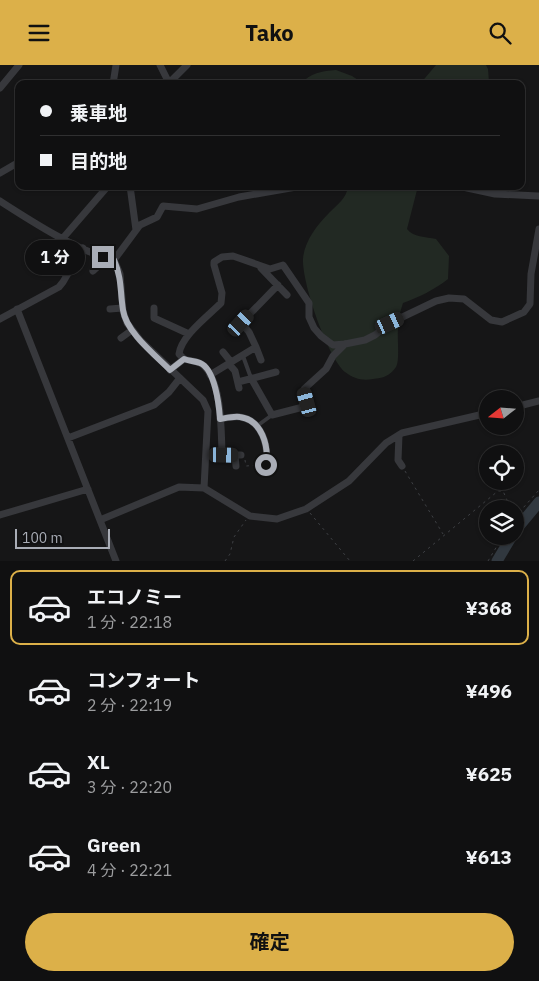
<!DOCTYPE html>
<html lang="ja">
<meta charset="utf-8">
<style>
:root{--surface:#101011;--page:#19191a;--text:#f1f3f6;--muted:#9c9d9f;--line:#303031;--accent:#dcb049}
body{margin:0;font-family:"IBM Plex Sans","Noto Sans JP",sans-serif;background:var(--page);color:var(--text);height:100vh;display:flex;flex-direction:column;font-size:19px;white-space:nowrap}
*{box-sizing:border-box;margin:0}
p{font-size:16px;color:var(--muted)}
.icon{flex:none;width:28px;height:28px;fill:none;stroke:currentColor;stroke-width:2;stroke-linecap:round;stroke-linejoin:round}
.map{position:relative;height:496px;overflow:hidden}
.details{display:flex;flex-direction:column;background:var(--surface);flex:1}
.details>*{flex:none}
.guide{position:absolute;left:15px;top:15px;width:510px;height:110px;border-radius:10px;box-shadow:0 1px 4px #0004,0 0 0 1px var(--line);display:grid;align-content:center;height:110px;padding:0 25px;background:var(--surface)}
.needle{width:32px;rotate:253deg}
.buttons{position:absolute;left:479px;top:325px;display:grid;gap:10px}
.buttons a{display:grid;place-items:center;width:45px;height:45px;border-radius:50%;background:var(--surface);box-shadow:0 1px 4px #0004,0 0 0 1px var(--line);font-size:25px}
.scale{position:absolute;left:15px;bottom:12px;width:95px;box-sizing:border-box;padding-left:5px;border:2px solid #a9adb6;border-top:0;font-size:14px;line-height:18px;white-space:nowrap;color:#a9adb6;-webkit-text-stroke:4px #111112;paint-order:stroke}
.end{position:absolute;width:22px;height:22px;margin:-11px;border:6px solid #a9adb6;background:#111;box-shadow:0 0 0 2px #111}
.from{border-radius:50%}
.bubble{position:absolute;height:35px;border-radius:18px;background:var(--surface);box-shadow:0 1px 4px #0004,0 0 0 1px var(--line);font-size:16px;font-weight:700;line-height:35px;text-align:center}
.car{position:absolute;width:15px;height:30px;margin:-15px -8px;border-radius:6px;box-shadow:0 0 4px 1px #0007;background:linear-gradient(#222 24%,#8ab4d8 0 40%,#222 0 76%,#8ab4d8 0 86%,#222 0)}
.guide b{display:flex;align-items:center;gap:18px;height:48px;font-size:19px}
.guide b+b{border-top:1px solid var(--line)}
.guide i{width:12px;height:12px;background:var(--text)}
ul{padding:9px 0 0;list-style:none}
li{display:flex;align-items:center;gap:15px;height:75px;margin:0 10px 8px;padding:0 15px;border:2px solid transparent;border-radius:10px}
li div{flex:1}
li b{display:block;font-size:19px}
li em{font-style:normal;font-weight:700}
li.current{border-color:var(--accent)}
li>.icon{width:45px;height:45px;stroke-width:1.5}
.button{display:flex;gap:10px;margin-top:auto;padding:10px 25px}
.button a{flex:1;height:58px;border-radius:30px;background:var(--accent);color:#111;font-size:20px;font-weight:700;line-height:58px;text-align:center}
header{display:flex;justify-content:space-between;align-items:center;height:65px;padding:0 25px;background:var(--accent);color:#111;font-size:22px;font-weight:700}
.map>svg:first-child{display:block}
</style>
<header><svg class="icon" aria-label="menu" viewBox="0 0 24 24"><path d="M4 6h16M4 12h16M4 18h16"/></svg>Tako<svg class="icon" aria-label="search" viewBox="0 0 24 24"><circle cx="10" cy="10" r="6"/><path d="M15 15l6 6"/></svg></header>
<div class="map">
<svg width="539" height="496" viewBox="0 0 539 496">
<rect width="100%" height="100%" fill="#161617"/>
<path fill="#222923" d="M436,0H486L488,4L489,17L487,19H420Z
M336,5L352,11L364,19H301C310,8 322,6 336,5Z
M348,121H418L407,164C413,172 426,172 436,174L449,191L448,214C434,225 419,232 403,238C400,247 398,255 398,264C397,273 400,295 396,302C390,311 383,313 373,314C363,316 354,314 345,307C327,291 302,218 303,194C304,177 317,160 329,148C337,140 347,133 348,121Z"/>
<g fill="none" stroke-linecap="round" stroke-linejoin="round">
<path stroke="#31383f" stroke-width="11" d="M515,466L539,437
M497,496L512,471"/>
<path stroke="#3d3f43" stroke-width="1" stroke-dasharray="2.5 4" stroke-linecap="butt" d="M245,395L246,401L260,400
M405,406L443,469
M310,448L350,496
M515,452L539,425
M225,496L230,489L234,472L246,455
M413,496L498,426H503L511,444
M488,496L503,471"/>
<path stroke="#37383c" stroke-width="4" d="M243,291L251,313
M257,361L272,350"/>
<path stroke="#37383c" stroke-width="7" d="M160,0L169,18
M113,19L116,0
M168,19L187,0
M0,23L19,0
M0,108L19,97
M130,121L136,165
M458,121L495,129L538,131
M0,136C31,156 79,187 114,195
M63,173L108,121
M114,195L120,209L123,246L127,258L140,275L203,335L208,346L204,423
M114,195L140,160L157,152L163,141L197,144L239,132L302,121
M261,203L287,230
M93,206L107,193
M154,243V253L189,269
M17,244L116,496
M110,244L122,243
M0,254L59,222L63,217L83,183
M121,273L132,265
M256,282L249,267L241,258L278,220
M223,287L231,297
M184,294C190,296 199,296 203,300C222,317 221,363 222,387L224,390H241
M229,299L235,306L239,323
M170,305L184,294L179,289C181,271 208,251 221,238L222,228L214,200V197L222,192L233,191L270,204L283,200L309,238V252L314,263L321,271L333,280L345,279L365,275L375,270L390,258L436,236L449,233L464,234L491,255L502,257L524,247L530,239L531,209L539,164
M210,310L256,282L261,295
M251,313L272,350L307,341V337L304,324L326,304L333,291L345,279
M238,317L276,307
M515,342L539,336
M220,354C226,353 234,351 240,352C262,355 269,381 266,400
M399,370L398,395L402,401
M68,373L154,340L169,327L180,313
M235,390L236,401
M0,450L88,424
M100,455L179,422L204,423L250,451L277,454L306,444L349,416L386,378L402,368L488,348"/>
</g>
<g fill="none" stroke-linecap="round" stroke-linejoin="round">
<path stroke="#a9adb6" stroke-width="6" d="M103,192L114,195C122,214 120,226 123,245C126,267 155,290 170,305L184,294C189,296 195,296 200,298C215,304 219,340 220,354C226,353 234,351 240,352C262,355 269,381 266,400"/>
</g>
</svg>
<div class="buttons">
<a><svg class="needle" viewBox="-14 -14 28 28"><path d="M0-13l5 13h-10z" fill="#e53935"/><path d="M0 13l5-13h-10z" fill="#9c9d9f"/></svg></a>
<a><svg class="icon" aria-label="locate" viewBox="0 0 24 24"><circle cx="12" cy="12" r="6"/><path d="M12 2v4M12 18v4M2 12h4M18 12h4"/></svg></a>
<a><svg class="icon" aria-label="layers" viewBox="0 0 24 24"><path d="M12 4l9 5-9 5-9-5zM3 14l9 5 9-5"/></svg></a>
</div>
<div class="scale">100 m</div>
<i class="end from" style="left:266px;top:400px"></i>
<i class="end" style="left:103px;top:192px"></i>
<div class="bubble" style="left:25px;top:175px;width:60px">1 分</div>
<i class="car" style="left:241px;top:258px;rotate:43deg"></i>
<i class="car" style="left:390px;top:258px;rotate:65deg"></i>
<i class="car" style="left:307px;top:337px;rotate:345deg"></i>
<i class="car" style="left:224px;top:390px;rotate:91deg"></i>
<div class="guide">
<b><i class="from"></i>乗車地</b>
<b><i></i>目的地</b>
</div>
</div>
<section class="details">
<ul>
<li class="current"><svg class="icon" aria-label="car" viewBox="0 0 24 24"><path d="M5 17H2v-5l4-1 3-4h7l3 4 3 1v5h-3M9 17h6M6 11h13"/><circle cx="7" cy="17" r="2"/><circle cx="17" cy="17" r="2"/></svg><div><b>エコノミー</b><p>1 分 · 22:18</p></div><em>¥368</em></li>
<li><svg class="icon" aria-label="car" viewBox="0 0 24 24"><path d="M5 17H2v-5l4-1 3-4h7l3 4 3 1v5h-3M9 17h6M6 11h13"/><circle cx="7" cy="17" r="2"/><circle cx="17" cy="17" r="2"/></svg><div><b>コンフォート</b><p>2 分 · 22:19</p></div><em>¥496</em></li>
<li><svg class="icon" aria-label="car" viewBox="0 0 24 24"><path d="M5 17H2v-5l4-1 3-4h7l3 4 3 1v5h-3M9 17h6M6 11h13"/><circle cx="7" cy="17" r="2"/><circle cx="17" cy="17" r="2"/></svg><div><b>XL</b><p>3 分 · 22:20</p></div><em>¥625</em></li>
<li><svg class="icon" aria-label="car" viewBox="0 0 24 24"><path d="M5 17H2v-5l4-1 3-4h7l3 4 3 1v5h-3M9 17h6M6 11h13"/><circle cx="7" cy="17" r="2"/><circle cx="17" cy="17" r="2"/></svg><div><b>Green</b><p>4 分 · 22:21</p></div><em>¥613</em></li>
</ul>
<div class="button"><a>確定</a></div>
</section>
